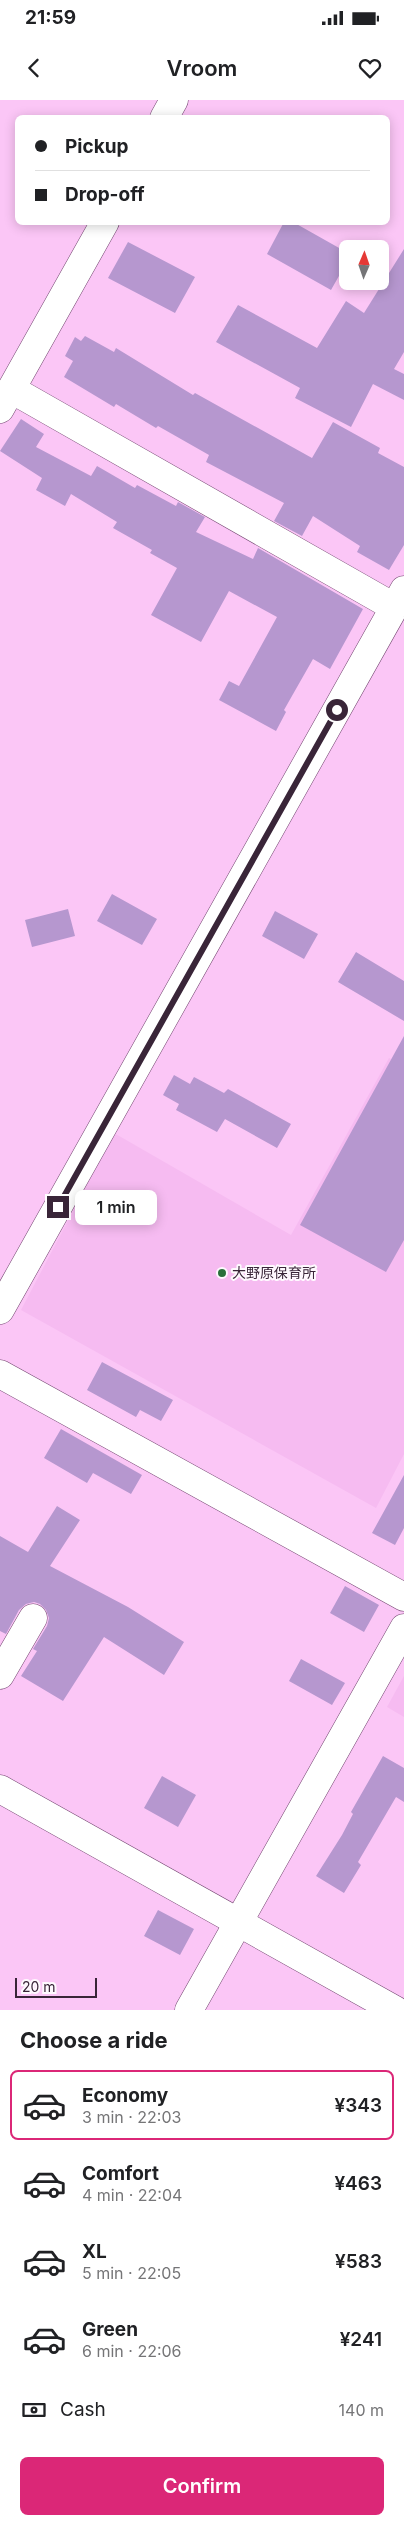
<!DOCTYPE html>
<meta charset="utf-8">
<style>
:root{--surface:#fff;--page:#f2f2f2;--text:#202124;--muted:#757577;--line:#e0e0e0;--accent:#db2777}
body{margin:0;font-family:Inter,"Noto Sans JP",sans-serif;background:var(--page);color:var(--text);height:100vh;display:flex;flex-direction:column;font-size:19px;white-space:nowrap}
*{box-sizing:border-box;margin:0}
p{font-size:16px;color:var(--muted)}
.icon{flex:none;width:28px;height:28px;fill:none;stroke:currentColor;stroke-width:2;stroke-linecap:round;stroke-linejoin:round}
.map{position:relative;height:1910px;overflow:hidden}
.details{display:flex;flex-direction:column;background:var(--surface);flex:1}
.details>*{flex:none}
.banner{position:absolute;left:15px;top:15px;width:375px;height:110px;border-radius:8px;box-shadow:0 2px 12px #0003;display:grid;align-content:center;height:110px;padding:0 20px;background:var(--surface)}
.needle{width:32px;rotate:2deg}
.controls{position:absolute;left:339px;top:140px;display:grid;gap:10px}
.controls a{display:grid;place-items:center;width:50px;height:50px;border-radius:8px;background:var(--surface);box-shadow:0 2px 12px #0003;font-size:25px}
.scale{position:absolute;left:15px;bottom:12px;width:82px;box-sizing:border-box;padding-left:5px;border:2px solid #392538;border-top:0;font-size:14px;line-height:18px;white-space:nowrap;color:#392538;-webkit-text-stroke:4px #fef9fe;paint-order:stroke}
.end{position:absolute;width:22px;height:22px;margin:-11px;border:6px solid #392538;background:#fff;box-shadow:0 0 0 2px #fff}
.from{border-radius:50%}
.bubble{position:absolute;height:35px;border-radius:8px;background:var(--surface);box-shadow:0 2px 12px #0003;font-size:16px;font-weight:600;line-height:35px;text-align:center}
.banner b{display:flex;align-items:center;gap:18px;height:48px;font-size:19px}
.banner b+b{border-top:1px solid var(--line)}
.banner i{width:12px;height:12px;background:var(--text)}
ul{padding:0;list-style:none}
li{display:flex;align-items:center;gap:15px;height:70px;margin:0 10px 8px;padding:0 10px;border:2px solid transparent;border-radius:8px}
li div{flex:1}
li b{display:block;font-size:19px}
li em{font-style:normal;font-weight:600}
li.active{border-color:var(--accent)}
li>.icon{width:45px;height:45px;stroke-width:1.5}
h2{padding:0 20px;font-size:22px;line-height:60px}
.pay{display:flex;align-items:center;gap:12px;height:55px;padding:0 20px;font-size:19px}
.pay p{margin-inline-start:auto}
.action{display:flex;gap:10px;margin-top:auto;padding:10px 20px}
.action a{flex:1;height:58px;border-radius:8px;background:var(--accent);color:#fff;font-size:20px;font-weight:600;line-height:58px;text-align:center}
.status{display:flex;justify-content:space-between;align-items:center;height:35px;padding:0 25px;background:var(--surface);direction:ltr}
.status svg{height:14px;fill:currentColor}
header{display:flex;justify-content:space-between;align-items:center;height:65px;padding:0 20px;background:var(--surface);font-size:22px;font-weight:600}
.map>svg:first-child{display:block}
</style>
<div class="status"><b>21:59</b><svg viewBox="0 0 49 12"><path d="M0 12V9h3v3zM5 12V6h3v6zM10 12V3h3v9zM15 12V0h3v12zM26 1h20v11H26zM47 4h2v5h-2z"/></svg></div>
<header><svg class="icon" aria-label="back" viewBox="0 0 24 24"><path d="M15 5l-7 7 7 7"/></svg>Vroom<svg class="icon" aria-label="heart" viewBox="0 0 24 24"><path d="M12 20l-8-8c-3-5 5-10 8-4 3-6 11-1 8 4z"/></svg></header>
<div class="map">
<svg width="404" height="1910" viewBox="0 0 404 1910">
<rect width="100%" height="100%" fill="#fbc6f6"/>
<path fill="#f6bbf1" d="M389,958L404,966V1354L376,1408L21,1210L114,1033L291,1135Z
M404,1576V1617L387,1607Z"/>
<path fill="#b697cf" d="M284,122H293L348,153V160L331,190L267,154Z
M128,142L195,177L175,213L108,178Z
M404,149V252L394,269L404,274V300L373,284L351,327L295,298L300,288L216,242L238,205L317,248L346,201L364,213Z
M85,236L114,252L116,248L193,295L195,293L312,358L333,322L380,348L378,353L404,367V445L389,470L357,452L360,446L313,416L302,436L274,421L284,403L206,362L209,355L158,326L156,328L116,304L114,307L64,277L73,261L65,256L75,237L81,241Z
M21,319L44,334L36,347L91,376L97,366L135,388L137,385L176,406L178,402L205,417L196,432L253,459L258,448L363,509L330,569L313,559L284,610L286,612L276,631L219,600L229,581L239,586L277,517L229,491L201,542L151,515L177,468L150,453L152,450L113,428L117,422L71,394L65,406L36,390L42,378L0,351Z
M112,794L157,819L142,845L97,821Z
M68,809L75,836L32,847L25,820Z
M275,811L318,834L304,859L262,836Z
M356,852L404,881V921L338,882Z
M404,936V1140L386,1172L300,1125Z
M174,975L190,984L194,977L224,993L228,989L291,1024L277,1048L225,1019L217,1032L176,1010L179,1004L163,995Z
M102,1262L173,1300L161,1321L140,1310L136,1317L87,1290Z
M61,1329L142,1375L131,1394L93,1373L87,1383L44,1358Z
M404,1375V1428L395,1445L372,1433Z
M57,1406L80,1420L50,1466L128,1507L184,1542L164,1575L104,1537L63,1601L21,1576L37,1551L33,1549L47,1526L49,1518L46,1510L40,1504L34,1502L26,1504L19,1510L6,1534L0,1531V1436L28,1452Z
M345,1486L379,1505L364,1532L330,1513Z
M301,1559L345,1583L332,1605L289,1581Z
M383,1656L404,1668V1702L396,1697L358,1762L361,1765L344,1793L316,1776L342,1735L353,1714L351,1712Z
M162,1676L196,1695L178,1727L144,1708Z
M158,1810L194,1829L180,1855L144,1836Z"/>
<g fill="none" stroke-linecap="round" stroke-linejoin="round">
<g stroke="#734670" stroke-width="29">
<path id="minor" d="M164,18L174,0
M11,289L394,507
M0,309L105,122
M0,1210L404,490
M0,1274L404,1497
M0,1575L33,1518
M189,1910L404,1528"/>
</g>
<g stroke="#734670" stroke-width="29">
<path id="tertiary" d="M0,1689L395,1910"/>
</g>
<use href="#minor" stroke="#fff" stroke-width="28"/>
<use href="#tertiary" stroke="#fff" stroke-width="28"/>
</g>
<g fill="none" stroke-linecap="round" stroke-linejoin="round">
<path stroke="#392538" stroke-width="6" d="M58,1107L337,610"/>
</g>
<circle fill="#296f3b" stroke="#fef9fe" stroke-width="2" cx="222" cy="1173" r="5"/>
<g text-anchor="middle" stroke-width="4" stroke-linejoin="round" paint-order="stroke">
<g font-size="14" fill="#392538" stroke="#fef9fe" text-anchor="start">
<text x="232" y="1178">大野原保育所</text>
</g>
</g>
</svg>
<div class="controls">
<a><svg class="needle" viewBox="-14 -14 28 28"><path d="M0-13l5 13h-10z" fill="#e53935"/><path d="M0 13l5-13h-10z" fill="#757577"/></svg></a>
</div>
<div class="scale">20 m</div>
<i class="end from" style="left:337px;top:610px"></i>
<i class="end" style="left:58px;top:1107px"></i>
<div class="bubble" style="left:75px;top:1090px;width:82px">1 min</div>
<div class="banner">
<b><i class="from"></i>Pickup</b>
<b><i></i>Drop-off</b>
</div>
</div>
<section class="details">
<h2>Choose a ride</h2>
<ul>
<li class="active"><svg class="icon" aria-label="car" viewBox="0 0 24 24"><path d="M5 17H2v-5l4-1 3-4h7l3 4 3 1v5h-3M9 17h6M6 11h13"/><circle cx="7" cy="17" r="2"/><circle cx="17" cy="17" r="2"/></svg><div><b>Economy</b><p>3 min · 22:03</p></div><em>¥343</em></li>
<li><svg class="icon" aria-label="car" viewBox="0 0 24 24"><path d="M5 17H2v-5l4-1 3-4h7l3 4 3 1v5h-3M9 17h6M6 11h13"/><circle cx="7" cy="17" r="2"/><circle cx="17" cy="17" r="2"/></svg><div><b>Comfort</b><p>4 min · 22:04</p></div><em>¥463</em></li>
<li><svg class="icon" aria-label="car" viewBox="0 0 24 24"><path d="M5 17H2v-5l4-1 3-4h7l3 4 3 1v5h-3M9 17h6M6 11h13"/><circle cx="7" cy="17" r="2"/><circle cx="17" cy="17" r="2"/></svg><div><b>XL</b><p>5 min · 22:05</p></div><em>¥583</em></li>
<li><svg class="icon" aria-label="car" viewBox="0 0 24 24"><path d="M5 17H2v-5l4-1 3-4h7l3 4 3 1v5h-3M9 17h6M6 11h13"/><circle cx="7" cy="17" r="2"/><circle cx="17" cy="17" r="2"/></svg><div><b>Green</b><p>6 min · 22:06</p></div><em>¥241</em></li>
</ul>
<div class="pay"><svg class="icon" aria-label="cash" viewBox="0 0 24 24"><path d="M3 7h18v10H3z"/><circle cx="12" cy="12" r="2"/></svg>Cash<p>140 m</p></div>
<div class="action"><a>Confirm</a></div>
</section>
